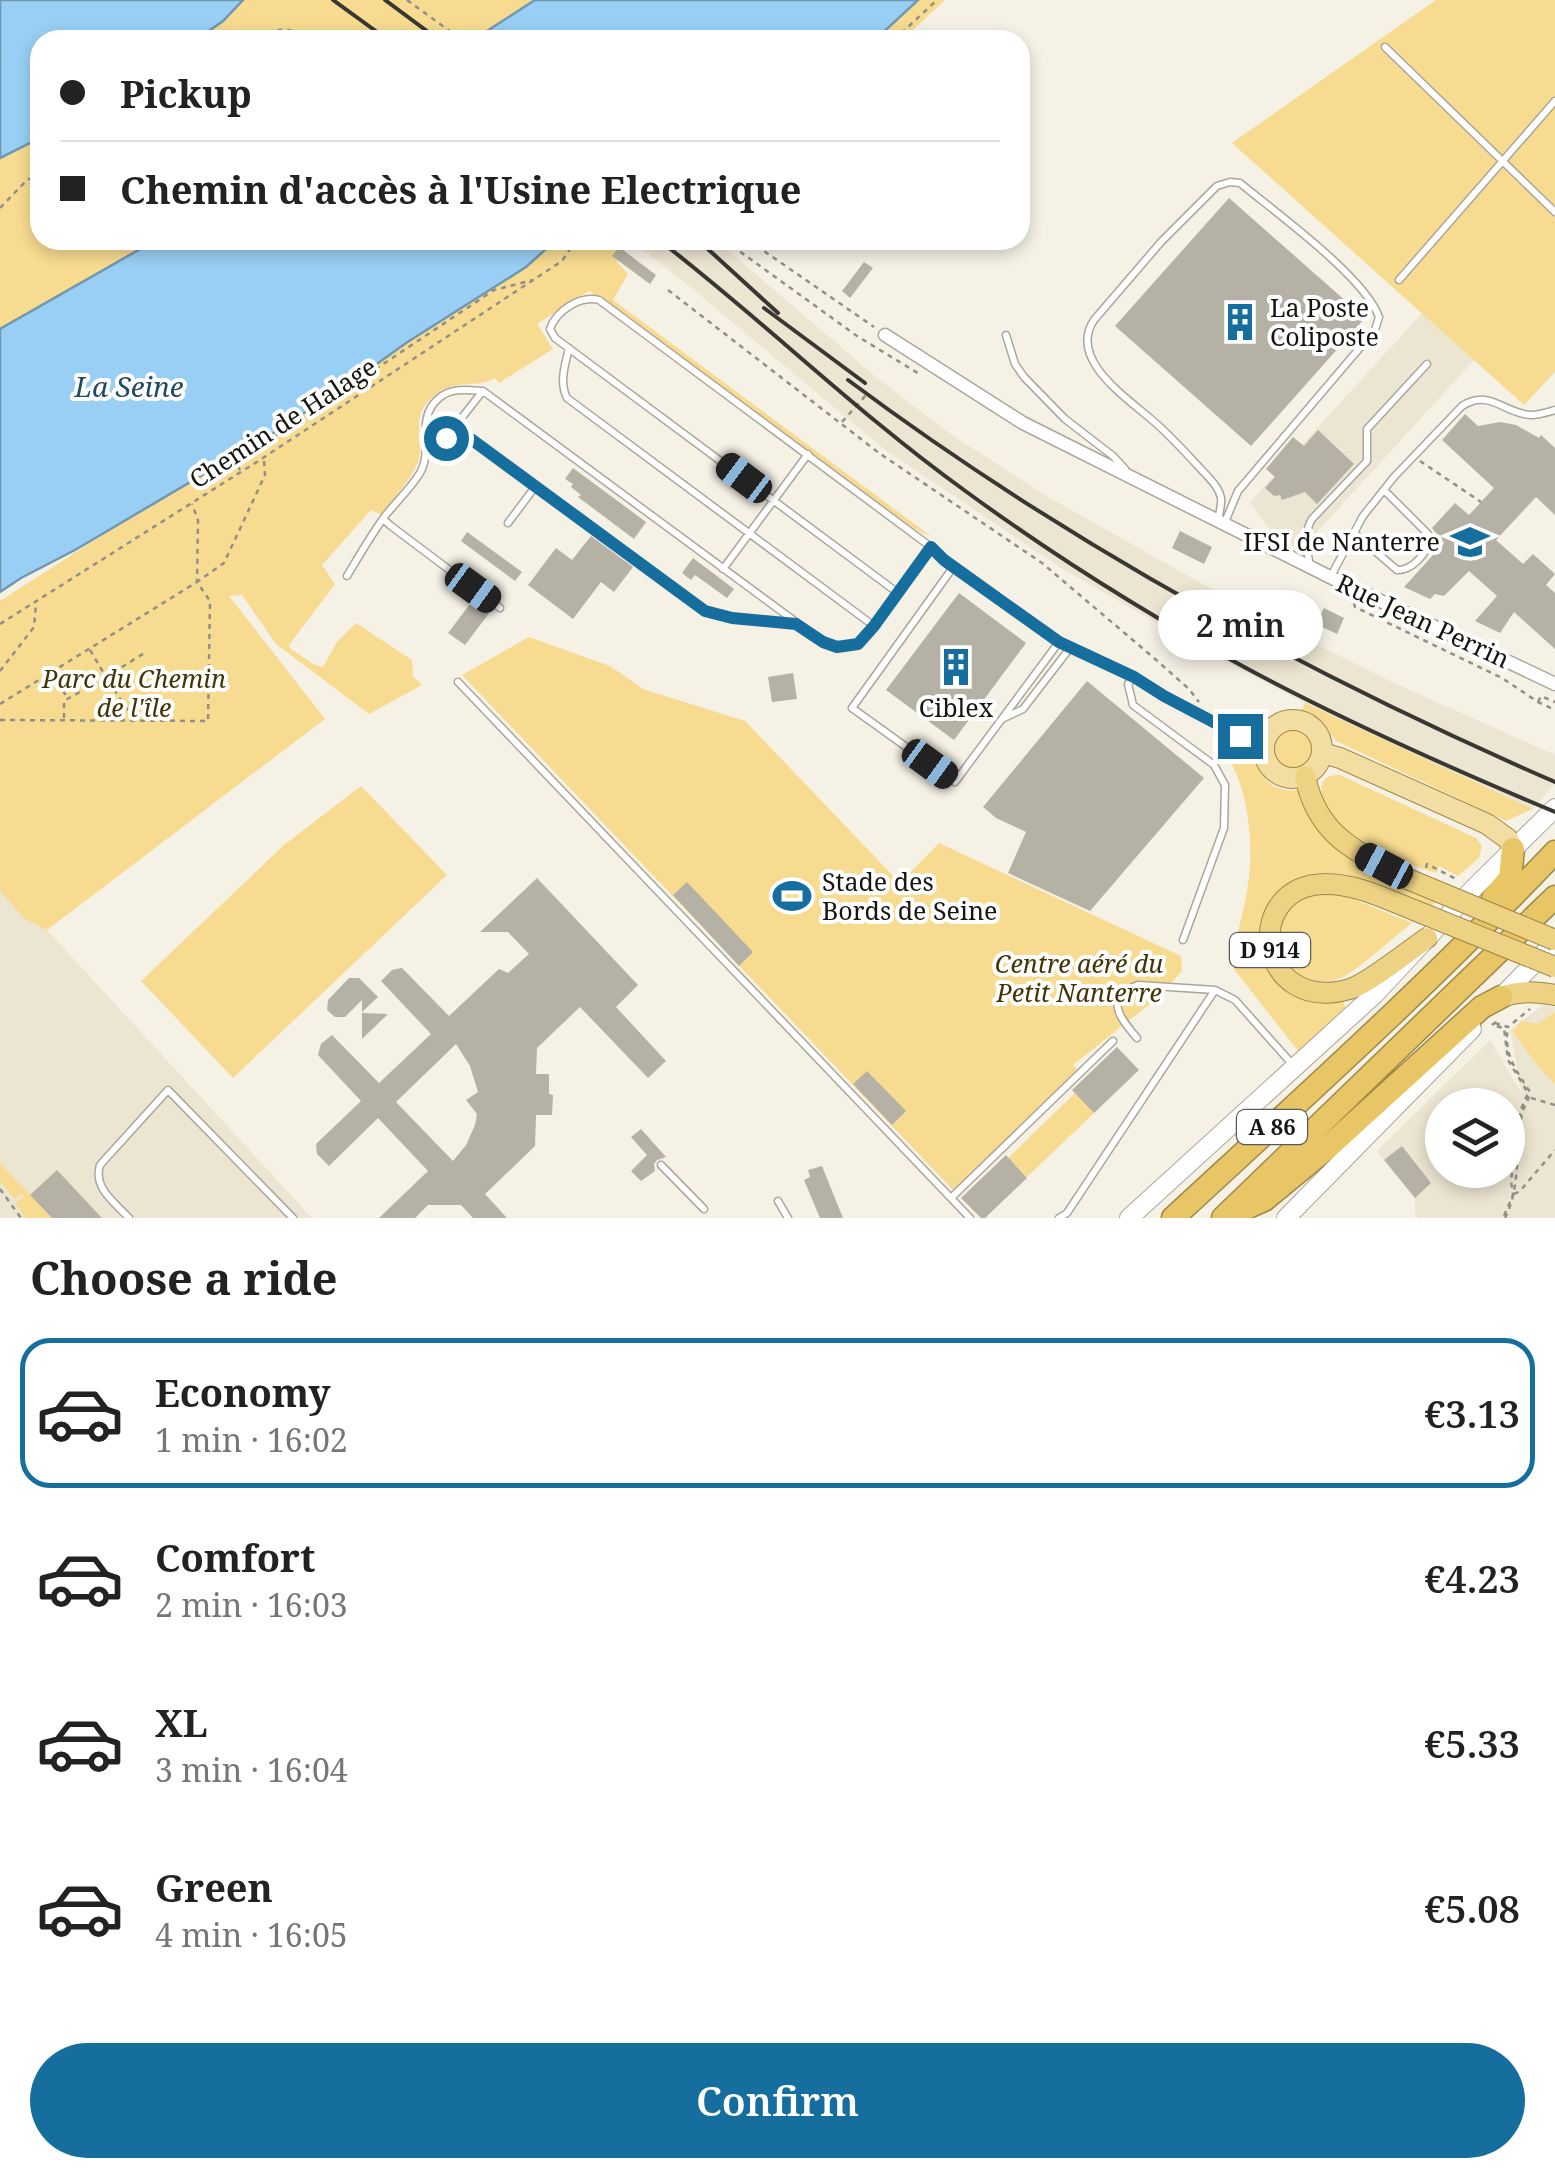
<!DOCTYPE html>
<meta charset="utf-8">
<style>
:root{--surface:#fff;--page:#f2f2f2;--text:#222;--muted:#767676;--line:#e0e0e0;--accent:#166e9e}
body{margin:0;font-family:"Noto Serif",serif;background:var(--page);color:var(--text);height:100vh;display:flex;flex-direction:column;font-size:38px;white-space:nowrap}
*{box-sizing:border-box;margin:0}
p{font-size:32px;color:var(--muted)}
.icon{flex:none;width:55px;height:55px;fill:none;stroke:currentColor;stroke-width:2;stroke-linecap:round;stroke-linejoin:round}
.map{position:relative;height:1218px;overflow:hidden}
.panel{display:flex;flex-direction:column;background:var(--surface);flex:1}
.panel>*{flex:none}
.banner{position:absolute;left:30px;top:30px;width:1000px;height:220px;border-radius:30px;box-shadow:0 5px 15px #0003;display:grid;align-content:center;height:220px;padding:0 30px;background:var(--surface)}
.tools{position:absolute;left:1425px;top:1088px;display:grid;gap:20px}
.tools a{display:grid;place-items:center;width:100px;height:100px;border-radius:50%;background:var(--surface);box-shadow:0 5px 15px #0003;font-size:50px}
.end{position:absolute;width:45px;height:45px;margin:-22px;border:12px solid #166e9e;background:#fff;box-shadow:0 0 0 5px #fff}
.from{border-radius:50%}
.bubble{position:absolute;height:70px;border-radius:35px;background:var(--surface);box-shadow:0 5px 15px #0003;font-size:32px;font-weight:600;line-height:70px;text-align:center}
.car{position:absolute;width:30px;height:60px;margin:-30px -15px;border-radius:12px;box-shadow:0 0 8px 2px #0007;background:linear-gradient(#222 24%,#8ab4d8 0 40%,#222 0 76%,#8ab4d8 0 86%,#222 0)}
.banner b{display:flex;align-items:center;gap:35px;height:95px;font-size:38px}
.banner b+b{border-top:2px solid var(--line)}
.banner i{width:25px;height:25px;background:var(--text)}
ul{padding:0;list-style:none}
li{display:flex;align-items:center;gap:30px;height:150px;margin:0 20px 15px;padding:0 10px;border:5px solid transparent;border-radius:30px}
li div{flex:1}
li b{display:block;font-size:38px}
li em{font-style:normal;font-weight:600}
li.on{border-color:var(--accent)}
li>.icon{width:90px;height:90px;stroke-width:1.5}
h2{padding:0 30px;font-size:45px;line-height:120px}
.primary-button{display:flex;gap:20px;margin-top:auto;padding:20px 30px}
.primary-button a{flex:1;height:115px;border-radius:60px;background:var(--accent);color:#fff;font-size:40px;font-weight:600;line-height:115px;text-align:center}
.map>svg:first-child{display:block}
</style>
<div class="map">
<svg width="1555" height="1218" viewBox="0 0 1555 1218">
<rect width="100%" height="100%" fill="#f6f1e5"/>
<path fill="#ece5d1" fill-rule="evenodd" d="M631,240H716L876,377L952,435L1048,497L1258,615L1390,681L1555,755V783L1533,809L1305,703L1207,652L1061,568L884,449L695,291Z
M1422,313L1474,360L1316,533L1313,547L1299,549L1276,538L1250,502Z
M0,883L47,930L312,1218H0Z
M1543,1005L1555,1007V1218H1418L1415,1214V1198L1377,1151L1490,1040L1522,1094L1510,1030ZM1442,1105H1508V1170H1442Z"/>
<path fill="#f7db90" d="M243,0H535L473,40H196L223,21Z
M918,0H945L902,40H875Z
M1436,0H1555V372L1524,405L1232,143Z
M40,138V240H156L0,329V158Z
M540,240H619L617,262L628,274L613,300L932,537L915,529L589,291L537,324L553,349L499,383L495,378C477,389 456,378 435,395C407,417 426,438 418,462C410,481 394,498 382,515L371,510L322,565L335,584L289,645L290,648L313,664L323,667L337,642L356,623L412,660L413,676L422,685L369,714L276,644L242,595L229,596L325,719L47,930L25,919L0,891V601L494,283Z
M529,637L610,666L643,689L745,721L900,883L939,843L1181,956L1182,971L1156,999L1073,1065L1079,1072L955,1192L462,675Z
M1305,703L1533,809L1506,821L1336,741L1319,718L1302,710Z
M1273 750a20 20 0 1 1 40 0a20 20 0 1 1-40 0Z
M1217,736L1249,749C1260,773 1268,794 1299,790L1310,808L1439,899L1430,907C1400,895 1368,876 1335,873C1242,866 1239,992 1312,1002C1323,1003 1334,1001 1343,999L1346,1011L1299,1052L1233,968C1234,939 1244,913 1248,885C1253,851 1250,810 1238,778C1232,763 1224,750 1217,736Z
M1340,775L1476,838L1482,846L1479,858L1458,876L1439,866L1436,873C1414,867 1367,845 1349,832C1338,824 1318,800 1322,785C1324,776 1332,775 1340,775Z
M361,786L447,875L233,1078L141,981L284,845Z
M1315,892L1341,894L1412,923C1396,935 1353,975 1338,979C1289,993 1258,938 1295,903C1301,898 1309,895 1315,892Z
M1555,1012V1084L1540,1069L1513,1032L1521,1021L1537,1024Z
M1075,1093L1094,1113L1027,1177L1008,1158Z
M0,1163L52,1218H26L15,1203L24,1196L21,1194L14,1199L0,1181Z"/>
<path fill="#99cff4" stroke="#7297b0" stroke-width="2.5" d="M0,0H243L223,21L196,40H40V138L0,158Z
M535,0H918L875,40H473Z
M156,240H556L526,267L406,343L363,374L275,432L75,550L21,578L0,592V329Z"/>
<path fill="#b5b1a5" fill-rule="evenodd" d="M1229,198L1365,318L1251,446L1115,326Z
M619,247L656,275L650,284L612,256Z
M864,262L873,268L850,298L842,291Z
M1465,414L1478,426L1500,422L1516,425L1539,438L1541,435L1555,448V515L1536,497L1496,540L1523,564L1533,554L1555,574L1546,585L1555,593V649L1514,612L1500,633L1475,621L1497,596L1469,571L1444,596L1435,594L1430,599L1404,587L1444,543L1432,528L1455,503L1469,515L1494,488L1442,440Z
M1318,430L1354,464L1317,504L1305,492L1282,500L1280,495L1274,496L1265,488L1275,477L1266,469L1293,437L1304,446Z
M573,468L646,522L634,539L578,497L581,495L571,487L573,484L565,479Z
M1180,531L1212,547L1204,564L1172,548Z
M467,532L522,572L515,581L461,541Z
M591,536L633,567L614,592L601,582L573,619L528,585L556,548L572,560Z
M693,558L734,589L727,598L695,575L691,580L682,573Z
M959,593L1026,643L954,740L886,690Z
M473,600L490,612L465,645L448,633Z
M1324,608L1344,618L1337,634L1316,624Z
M793,673L797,699L772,702L768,677Z
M1087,681L1204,778L1090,911L1008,873L1026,832L996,818L983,807Z
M537,878L638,985L616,1007L666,1061L648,1078L580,1007L537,1048L536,1074H549V1094L553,1095L552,1115H536L535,1146L485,1194L507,1218H473L461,1205H428L415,1218H379L428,1171L378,1118L329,1166L317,1154L316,1144L361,1101L318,1055L321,1044L332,1035L379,1083L431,1034L381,981L392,970L402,968L449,1016L499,969L508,973L529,954L508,932H480ZM456,1044L470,1066L478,1092L466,1100L477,1114L475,1125L466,1145L453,1161L396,1102Z
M687,882L753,952L739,966L673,895Z
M349,978H359L378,997L362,1012V1000L345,1017H335L327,1010L328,1000Z
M362,1013L388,1014L362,1039Z
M1117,1047L1139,1070L1094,1113L1072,1090Z
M867,1071L906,1111L892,1125L853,1084Z
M641,1129L666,1157L657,1160L654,1164L655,1171L641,1181L631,1171L647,1155L631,1137Z
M1402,1146L1431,1183L1415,1198L1384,1160Z
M1006,1155L1027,1178L985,1218H981L961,1198Z
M822,1166L843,1218H820L804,1180L810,1177L808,1170Z
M57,1170L102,1218H52L30,1195Z"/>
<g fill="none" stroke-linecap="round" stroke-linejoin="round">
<g stroke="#aba69b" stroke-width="9">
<path id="service" d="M1385,47L1555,212
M1399,280L1555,101
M1006,335L1015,364L1024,377L1065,419L1113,456L1125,469
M569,348C565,365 559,382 567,398L874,626
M456,428L705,611L732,618L795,623
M446,438L482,392
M383,519L391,526L500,608
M1218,520C1219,513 1222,505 1221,498C1219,486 1206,475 1198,466C1186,453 1174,440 1160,427C1134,402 1066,362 1094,320L1161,242L1217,186L1230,182L1240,183C1275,212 1365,277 1379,317L1375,330L1238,491L1225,522
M508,523L535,487
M1354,533L1397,570C1412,571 1427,553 1431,539L1428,534L1384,490
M931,547L945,559L1059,642L1134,677L1164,696L1241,736L1266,738
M954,566L852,708L955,782L1059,642
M1310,566C1307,549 1303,534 1312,519L1367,461V429L1427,364
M723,569L808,454
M347,576C359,556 371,535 385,516C396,502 411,488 420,473C434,449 415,419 438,399C450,387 468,390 483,391L823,642L837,647L858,645C885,614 908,580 931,547L599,300C580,295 556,311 550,329L555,338L898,593
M1331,576L1363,516L1394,477L1462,406C1489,388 1505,414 1531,415C1539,415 1548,412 1555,410
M1134,677L1128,684L1133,705L1214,765L1225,785L1224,828L1183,940
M458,682L970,1218
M1002,719L1023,709L1070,648
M1137,1038C1120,1018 1103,998 1138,985L1215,990L1235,1000L1294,1066
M661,1165L704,1209
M951,1198L1113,1041
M778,1201L788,1218
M129,1218C114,1202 93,1188 100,1165L168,1090L293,1218
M1059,1218L1067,1213L1215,990"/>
</g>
<g stroke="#aba69b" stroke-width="15">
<path id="minor" d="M885,335L1023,423L1330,577L1555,684"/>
</g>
<g stroke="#aba69b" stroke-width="20">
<path id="secondary" d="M1500,998L1555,942
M1129,1218L1375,994L1473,889L1555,808
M1286,1218L1472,1029"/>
</g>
<g stroke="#9f8847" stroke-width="22">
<path id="primary" d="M1264 749a29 29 0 1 1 58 0a29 29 0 1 1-58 0Z
M1323,753L1340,758L1487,824L1508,839L1513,849"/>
</g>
<g stroke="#9f8847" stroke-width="22">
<path id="trunk" d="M1305,776C1318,839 1359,852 1410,880
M1414,910C1386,899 1357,884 1326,884C1241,884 1255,1016 1350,989C1369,983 1408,951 1427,938
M1501,997C1520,991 1535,991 1555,995"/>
</g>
<g stroke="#9f8847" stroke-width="25">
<path id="motorway" d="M1493,898L1510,878L1513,849
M1237,1212L1264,1200L1327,1148L1482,1007L1501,997
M1173,1218C1303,1098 1434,980 1555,852
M1223,1218L1555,897"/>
</g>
<path stroke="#928f86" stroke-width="2.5" stroke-dasharray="5 5" stroke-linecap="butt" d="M407,0L462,40
M249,40C280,29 283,24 314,40
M343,40L358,35
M894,40L937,0
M0,208L27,180L40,174
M724,240L857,336L921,375
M748,240L874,327
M668,290L879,453L1042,563L1154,658L1189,689L1199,702
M842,422L867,394
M1420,461L1481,502
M240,470L234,459L280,433L494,290L533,280
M1354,603L1355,607L1502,678L1538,702L1555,710
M0,624L263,458L562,261L576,240
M90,650L106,677L146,652
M0,671L34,627L36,604
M52,674L67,697
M1538,702L1541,696L1555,702
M0,704L197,582L198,520L192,504
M64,718V701L106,677L134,720
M0,720L208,721L210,601L197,582L224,563L265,475L264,460
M1426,868L1427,864L1456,879
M1496,1022L1492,1025L1504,1028L1508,1060L1528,1093L1521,1109L1511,1181L1513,1195L1503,1218
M1495,1023L1508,1027L1530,1009
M1531,1098L1555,1105
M0,1189L21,1218
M1514,1194L1520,1191L1555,1150
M1505,1218C1521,1187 1515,1149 1522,1114C1524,1106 1529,1100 1530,1092C1516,1070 1503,1054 1508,1027"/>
<use href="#service" stroke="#fff" stroke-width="6"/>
<use href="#minor" stroke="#fff" stroke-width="12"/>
<use href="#secondary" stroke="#fff" stroke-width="18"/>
<use href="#primary" stroke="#f2dda3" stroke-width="20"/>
<use href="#trunk" stroke="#eed284" stroke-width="20"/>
<use href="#motorway" stroke="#e9c665" stroke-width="22"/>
<path stroke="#383731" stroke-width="4" d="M333,0L388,40
M385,0L439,40
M659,240C763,320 857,413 964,490C1054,556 1148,615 1246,668C1346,722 1450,768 1555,812
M698,240L778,313
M764,308L865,383
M848,380C1065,542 1307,674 1555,782"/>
<g stroke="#9f8847" stroke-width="22" stroke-linecap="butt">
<path id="trunk-bridge" d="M1410,880L1555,940
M1414,910L1555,967"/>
</g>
<use href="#trunk-bridge" stroke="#eed284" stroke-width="20"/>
</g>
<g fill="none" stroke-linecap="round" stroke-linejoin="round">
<path stroke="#166e9e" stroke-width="12" d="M446,438L456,428L705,611L732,618L796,624L823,642L837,647L858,644L874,626L931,547L944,560L1059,642L1134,677L1164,696L1240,736"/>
</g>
<defs>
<g id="building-bare" transform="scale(3)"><path d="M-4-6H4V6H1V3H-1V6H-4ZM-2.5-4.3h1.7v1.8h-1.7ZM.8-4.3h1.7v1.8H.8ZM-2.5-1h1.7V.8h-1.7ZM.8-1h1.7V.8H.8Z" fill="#166e9e" stroke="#fff" stroke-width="2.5" paint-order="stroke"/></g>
<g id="university-bare" transform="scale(3)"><path d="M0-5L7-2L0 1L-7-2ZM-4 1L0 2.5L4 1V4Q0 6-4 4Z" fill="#166e9e" stroke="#fff" stroke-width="2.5" paint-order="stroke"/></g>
<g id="stadium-bare" transform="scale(3)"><path d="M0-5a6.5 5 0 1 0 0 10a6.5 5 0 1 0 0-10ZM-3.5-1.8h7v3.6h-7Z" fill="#166e9e" stroke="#fff" stroke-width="2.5" paint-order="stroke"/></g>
</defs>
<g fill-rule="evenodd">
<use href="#building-bare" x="1240" y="322"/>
<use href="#university-bare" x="1470" y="542"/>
<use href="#building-bare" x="956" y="667"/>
<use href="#stadium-bare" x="792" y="896"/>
</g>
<g text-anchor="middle" stroke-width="8" stroke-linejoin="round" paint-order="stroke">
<g fill="#fff" stroke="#5c5b58" stroke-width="2.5">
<rect x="1230" y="933" width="80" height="34" rx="8"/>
<rect x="1237" y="1110" width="70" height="34" rx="8"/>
</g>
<g font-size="22" font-weight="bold" fill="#161510">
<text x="1270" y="958">D 914</text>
<text x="1272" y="1135">A 86</text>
</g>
<g font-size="25" fill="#161510" stroke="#fff" text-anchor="start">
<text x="1270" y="317">La Poste<tspan x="1270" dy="29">Coliposte</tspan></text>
<text x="1440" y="551" text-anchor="end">IFSI de Nanterre</text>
<text x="956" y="717" text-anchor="middle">Ciblex</text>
<text x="822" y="891">Stade des<tspan x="822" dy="29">Bords de Seine</tspan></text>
</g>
<g font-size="25" fill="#161510" stroke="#fff">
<text transform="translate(283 423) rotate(-33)" y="9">Chemin de Halage</text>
<text transform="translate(1423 621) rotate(25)" y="9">Rue Jean Perrin</text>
</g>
<g font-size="25" font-style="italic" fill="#433507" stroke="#fff">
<text x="134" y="688">Parc du Chemin<tspan x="134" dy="29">de l'île</tspan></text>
<text x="1079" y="973">Centre aéré du<tspan x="1079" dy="29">Petit Nanterre</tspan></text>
</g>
<g font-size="28" font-style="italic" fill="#224a64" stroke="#fff">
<text x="129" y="397">La Seine</text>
</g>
</g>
</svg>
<div class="tools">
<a><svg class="icon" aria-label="layers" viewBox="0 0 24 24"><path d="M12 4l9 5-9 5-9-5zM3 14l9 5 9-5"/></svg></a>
</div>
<i class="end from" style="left:446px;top:438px"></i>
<i class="end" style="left:1240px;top:736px"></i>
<div class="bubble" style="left:1158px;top:590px;width:165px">2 min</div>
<i class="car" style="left:744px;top:478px;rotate:307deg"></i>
<i class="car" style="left:473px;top:588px;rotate:126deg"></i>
<i class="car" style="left:930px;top:764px;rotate:126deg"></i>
<i class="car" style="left:1384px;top:866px;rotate:298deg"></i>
<div class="banner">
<b><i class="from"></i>Pickup</b>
<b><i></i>Chemin d'accès à l'Usine Electrique</b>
</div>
</div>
<section class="panel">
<h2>Choose a ride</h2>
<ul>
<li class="on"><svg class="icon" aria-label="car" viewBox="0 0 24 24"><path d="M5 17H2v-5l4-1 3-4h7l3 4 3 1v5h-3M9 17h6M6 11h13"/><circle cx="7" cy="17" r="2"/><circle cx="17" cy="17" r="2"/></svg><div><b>Economy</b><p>1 min · 16:02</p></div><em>€3.13</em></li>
<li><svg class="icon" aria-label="car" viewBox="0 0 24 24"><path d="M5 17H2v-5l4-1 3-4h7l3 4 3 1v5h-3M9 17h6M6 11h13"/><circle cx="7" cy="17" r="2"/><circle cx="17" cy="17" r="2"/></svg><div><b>Comfort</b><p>2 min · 16:03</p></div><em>€4.23</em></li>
<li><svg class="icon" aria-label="car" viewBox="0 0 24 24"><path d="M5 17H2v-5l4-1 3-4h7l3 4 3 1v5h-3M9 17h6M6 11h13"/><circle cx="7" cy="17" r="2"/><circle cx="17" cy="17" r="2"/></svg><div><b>XL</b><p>3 min · 16:04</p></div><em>€5.33</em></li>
<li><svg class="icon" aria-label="car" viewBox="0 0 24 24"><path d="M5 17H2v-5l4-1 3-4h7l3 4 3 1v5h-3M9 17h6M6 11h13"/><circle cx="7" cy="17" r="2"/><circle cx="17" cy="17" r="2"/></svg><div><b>Green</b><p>4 min · 16:05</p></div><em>€5.08</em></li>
</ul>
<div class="primary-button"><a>Confirm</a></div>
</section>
